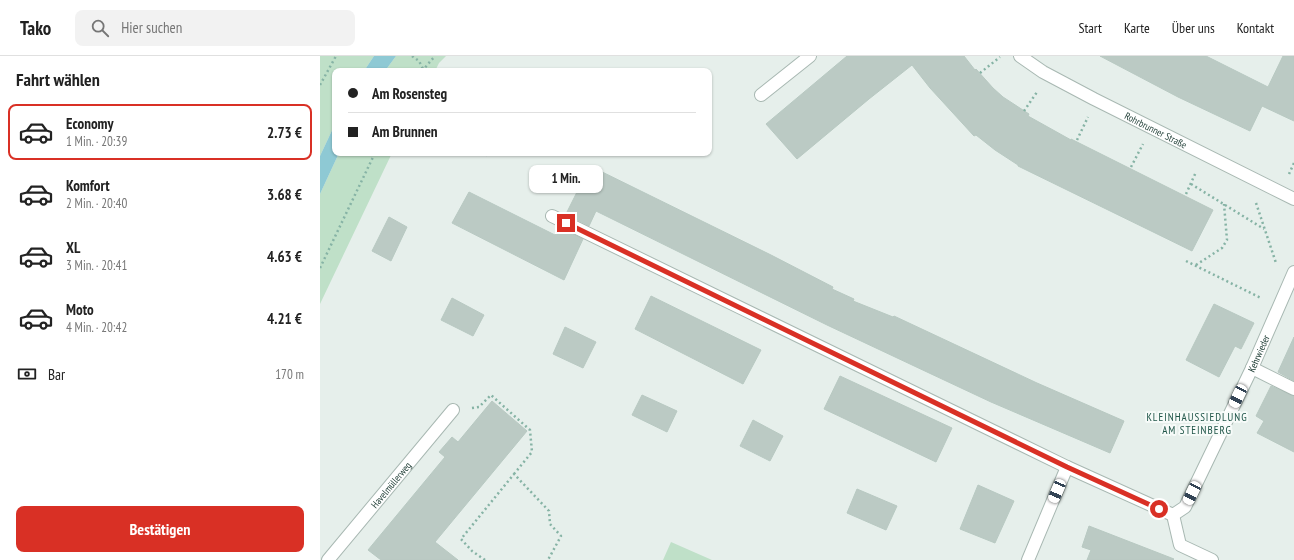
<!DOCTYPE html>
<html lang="de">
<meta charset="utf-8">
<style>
:root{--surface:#fff;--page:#f2f2f2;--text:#222;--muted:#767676;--line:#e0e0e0;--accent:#d93025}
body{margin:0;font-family:"PT Sans Narrow",sans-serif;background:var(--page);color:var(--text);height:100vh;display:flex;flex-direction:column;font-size:15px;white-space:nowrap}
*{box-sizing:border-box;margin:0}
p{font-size:13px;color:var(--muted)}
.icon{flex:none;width:22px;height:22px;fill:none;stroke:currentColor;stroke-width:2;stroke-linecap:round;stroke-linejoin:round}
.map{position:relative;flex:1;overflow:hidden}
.sheet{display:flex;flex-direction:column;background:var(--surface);width:320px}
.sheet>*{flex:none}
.guide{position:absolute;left:12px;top:12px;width:380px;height:88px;border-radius:8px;box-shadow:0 1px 3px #0004;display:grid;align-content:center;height:88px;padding:0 16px;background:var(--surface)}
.end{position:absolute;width:18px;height:18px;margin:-9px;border:5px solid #d93025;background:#fff;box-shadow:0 0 0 2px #fff}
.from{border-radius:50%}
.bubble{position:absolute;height:28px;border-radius:8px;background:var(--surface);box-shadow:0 1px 3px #0004;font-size:13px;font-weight:700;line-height:28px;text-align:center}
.car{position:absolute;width:12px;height:24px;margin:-12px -6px;border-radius:5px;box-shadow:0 0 3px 1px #0007;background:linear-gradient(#fff 24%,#345 0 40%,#fff 0 76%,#345 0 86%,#fff 0)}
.guide b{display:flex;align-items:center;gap:14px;height:38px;font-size:15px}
.guide b+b{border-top:1px solid var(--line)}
.guide i{width:10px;height:10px;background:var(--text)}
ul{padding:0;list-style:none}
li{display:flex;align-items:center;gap:12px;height:56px;margin:0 8px 6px;padding:0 8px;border:2px solid transparent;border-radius:8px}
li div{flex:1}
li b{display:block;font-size:15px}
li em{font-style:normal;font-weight:700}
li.on{border-color:var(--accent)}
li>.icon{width:36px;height:36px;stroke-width:1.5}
h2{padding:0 16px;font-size:18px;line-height:48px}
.pay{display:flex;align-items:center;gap:10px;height:44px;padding:0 16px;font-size:15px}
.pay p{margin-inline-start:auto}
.cta{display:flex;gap:8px;margin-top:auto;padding:8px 16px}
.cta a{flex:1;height:46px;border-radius:8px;background:var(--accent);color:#fff;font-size:16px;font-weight:700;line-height:46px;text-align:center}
header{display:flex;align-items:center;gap:24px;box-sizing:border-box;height:56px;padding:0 20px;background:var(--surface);border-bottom:1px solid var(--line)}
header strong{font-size:19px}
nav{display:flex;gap:22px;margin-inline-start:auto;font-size:14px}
.search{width:280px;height:36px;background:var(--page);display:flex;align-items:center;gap:10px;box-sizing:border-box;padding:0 14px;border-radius:8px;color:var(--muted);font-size:15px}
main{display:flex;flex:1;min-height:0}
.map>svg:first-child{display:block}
</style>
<header>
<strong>Tako</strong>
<div class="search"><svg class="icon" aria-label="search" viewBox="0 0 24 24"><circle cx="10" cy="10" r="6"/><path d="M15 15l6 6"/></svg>Hier suchen</div>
<nav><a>Start</a><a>Karte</a><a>Über uns</a><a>Kontakt</a></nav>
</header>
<main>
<section class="sheet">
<h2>Fahrt wählen</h2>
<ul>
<li class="on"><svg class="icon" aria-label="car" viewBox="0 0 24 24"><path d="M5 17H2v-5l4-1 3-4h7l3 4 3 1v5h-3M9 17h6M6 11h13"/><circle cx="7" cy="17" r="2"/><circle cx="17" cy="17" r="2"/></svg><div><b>Economy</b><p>1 Min. · 20:39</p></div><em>2.73 €</em></li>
<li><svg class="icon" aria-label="car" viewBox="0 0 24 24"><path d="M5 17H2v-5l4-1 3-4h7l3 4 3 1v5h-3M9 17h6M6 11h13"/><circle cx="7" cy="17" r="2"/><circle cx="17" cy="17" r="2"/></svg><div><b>Komfort</b><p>2 Min. · 20:40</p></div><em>3.68 €</em></li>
<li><svg class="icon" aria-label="car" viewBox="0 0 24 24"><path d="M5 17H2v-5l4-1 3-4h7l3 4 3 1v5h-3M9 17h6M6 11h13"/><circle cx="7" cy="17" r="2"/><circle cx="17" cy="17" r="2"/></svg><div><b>XL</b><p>3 Min. · 20:41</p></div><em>4.63 €</em></li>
<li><svg class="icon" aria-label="car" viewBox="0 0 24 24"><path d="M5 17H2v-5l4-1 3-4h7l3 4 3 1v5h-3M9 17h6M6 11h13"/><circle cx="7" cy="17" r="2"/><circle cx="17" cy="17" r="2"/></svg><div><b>Moto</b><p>4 Min. · 20:42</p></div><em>4.21 €</em></li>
</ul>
<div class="pay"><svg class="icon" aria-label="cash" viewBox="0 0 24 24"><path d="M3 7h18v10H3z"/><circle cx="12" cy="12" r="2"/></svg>Bar<p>170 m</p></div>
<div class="cta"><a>Bestätigen</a></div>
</section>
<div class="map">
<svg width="974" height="504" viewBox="0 0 974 504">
<rect width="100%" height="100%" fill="#e6efeb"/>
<path fill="#bfe0c8" d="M0,0H54L44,15H15V68L0,100Z
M76,0H126L119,7L115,15H65Z
M19,97H72L0,248V138Z
M351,486L392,504H343Z"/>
<path fill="#8ec9d4" d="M54,0H76L65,15H44Z
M15,68V97H19L0,138V100Z"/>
<path fill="#bbcac4" stroke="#b8c9c2" d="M527,0H644L655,14L656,13L673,32L683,41L709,58L708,60L751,84V83L893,154L872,195L825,172L698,110V109L675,94L656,79L654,80L610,32L592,9L549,43L477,103L446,68Z
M780,0H886L948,31L963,0H974V65L942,50L930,75L858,41Z
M270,110L451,199L513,231L512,233L534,243L533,245L573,261L574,260L717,327L804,365L790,397L671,346L607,316L507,269L276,155L269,170L246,158Z
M149,136L235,179L239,172L263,183L244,224L132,167Z
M69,161L87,171L71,205L52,195Z
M331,240L441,294L423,328L315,273Z
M132,242L164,259L153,280L121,264Z
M894,248L934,267L921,293L915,290L899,321L866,304Z
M245,271L276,286L263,312L233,298Z
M974,281V325L958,316Z
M520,320L632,372L616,406L504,353Z
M951,330L974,340V396L937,377L944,365L936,360Z
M322,339L357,355L347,376L312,359Z
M172,345L207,375L115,486L138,504H61L48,494L125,401L119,396L132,381L138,386Z
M433,364L463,380L450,405L420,390Z
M658,429L694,445L675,487L640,473Z
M537,433L577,450L566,474L527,457Z
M769,470L854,503L853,504H767L771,494L762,491Z"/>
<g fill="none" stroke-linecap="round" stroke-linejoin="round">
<g stroke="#a8b8b2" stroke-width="14">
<g id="lane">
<path d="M853,459L860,489L892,504"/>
<path id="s1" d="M8,504L133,354"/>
</g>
</g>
<g stroke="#a8b8b2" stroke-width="14">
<g id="street">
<path id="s2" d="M700,0L723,16L774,43L974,143"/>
<path d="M441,39L490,0"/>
<path id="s3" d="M232,160L747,411L853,459L865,451L932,312L974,216"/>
<path d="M932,312L974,333"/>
<path d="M708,504L747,411"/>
</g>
</g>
<path stroke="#86b3a5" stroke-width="2.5" stroke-dasharray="2 3" stroke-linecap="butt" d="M92,0L99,5L104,15
M102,15L115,0
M660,17L680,1
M0,29L16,0
M704,55L717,36
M757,84L768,61
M163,97L165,100L169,97
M811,111L823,88
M969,118L974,107
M871,128L944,173
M866,138L876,116
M936,147L956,207
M866,205L941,242
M876,209L902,192L907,184L904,148
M0,212L55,97
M152,352L159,351L171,339L210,374L212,396L194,418
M165,504L152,495L141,483L194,418L229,455L230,468L241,480L228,504"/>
<use href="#lane" stroke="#fff" stroke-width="12"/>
<use href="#street" stroke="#fff" stroke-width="12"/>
</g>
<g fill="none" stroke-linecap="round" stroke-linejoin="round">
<path stroke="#d93025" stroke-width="5" d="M246,167L747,411L839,453"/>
</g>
<g text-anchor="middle" stroke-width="4" stroke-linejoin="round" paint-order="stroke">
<g font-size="10" fill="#24423a" stroke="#f7fbf9">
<text dy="4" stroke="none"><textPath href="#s2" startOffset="155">Rohrbrunner Straße</textPath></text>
<text dy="4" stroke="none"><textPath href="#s3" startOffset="874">Kehrwieder</textPath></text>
<text dy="4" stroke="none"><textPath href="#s1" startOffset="98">Havelmüllerweg</textPath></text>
</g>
<g font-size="11" letter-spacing="1" fill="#1f5548" stroke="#f7fbf9">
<text x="877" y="365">KLEINHAUSSIEDLUNG<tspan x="877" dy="13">AM STEINBERG</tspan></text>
</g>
</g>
</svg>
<i class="end from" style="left:839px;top:453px"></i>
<i class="end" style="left:246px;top:167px"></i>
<div class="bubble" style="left:209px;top:109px;width:74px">1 Min.</div>
<i class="car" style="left:918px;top:340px;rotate:206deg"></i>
<i class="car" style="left:737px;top:435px;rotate:203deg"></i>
<i class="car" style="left:872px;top:437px;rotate:206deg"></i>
<div class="guide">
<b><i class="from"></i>Am Rosensteg</b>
<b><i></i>Am Brunnen</b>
</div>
</div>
</main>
